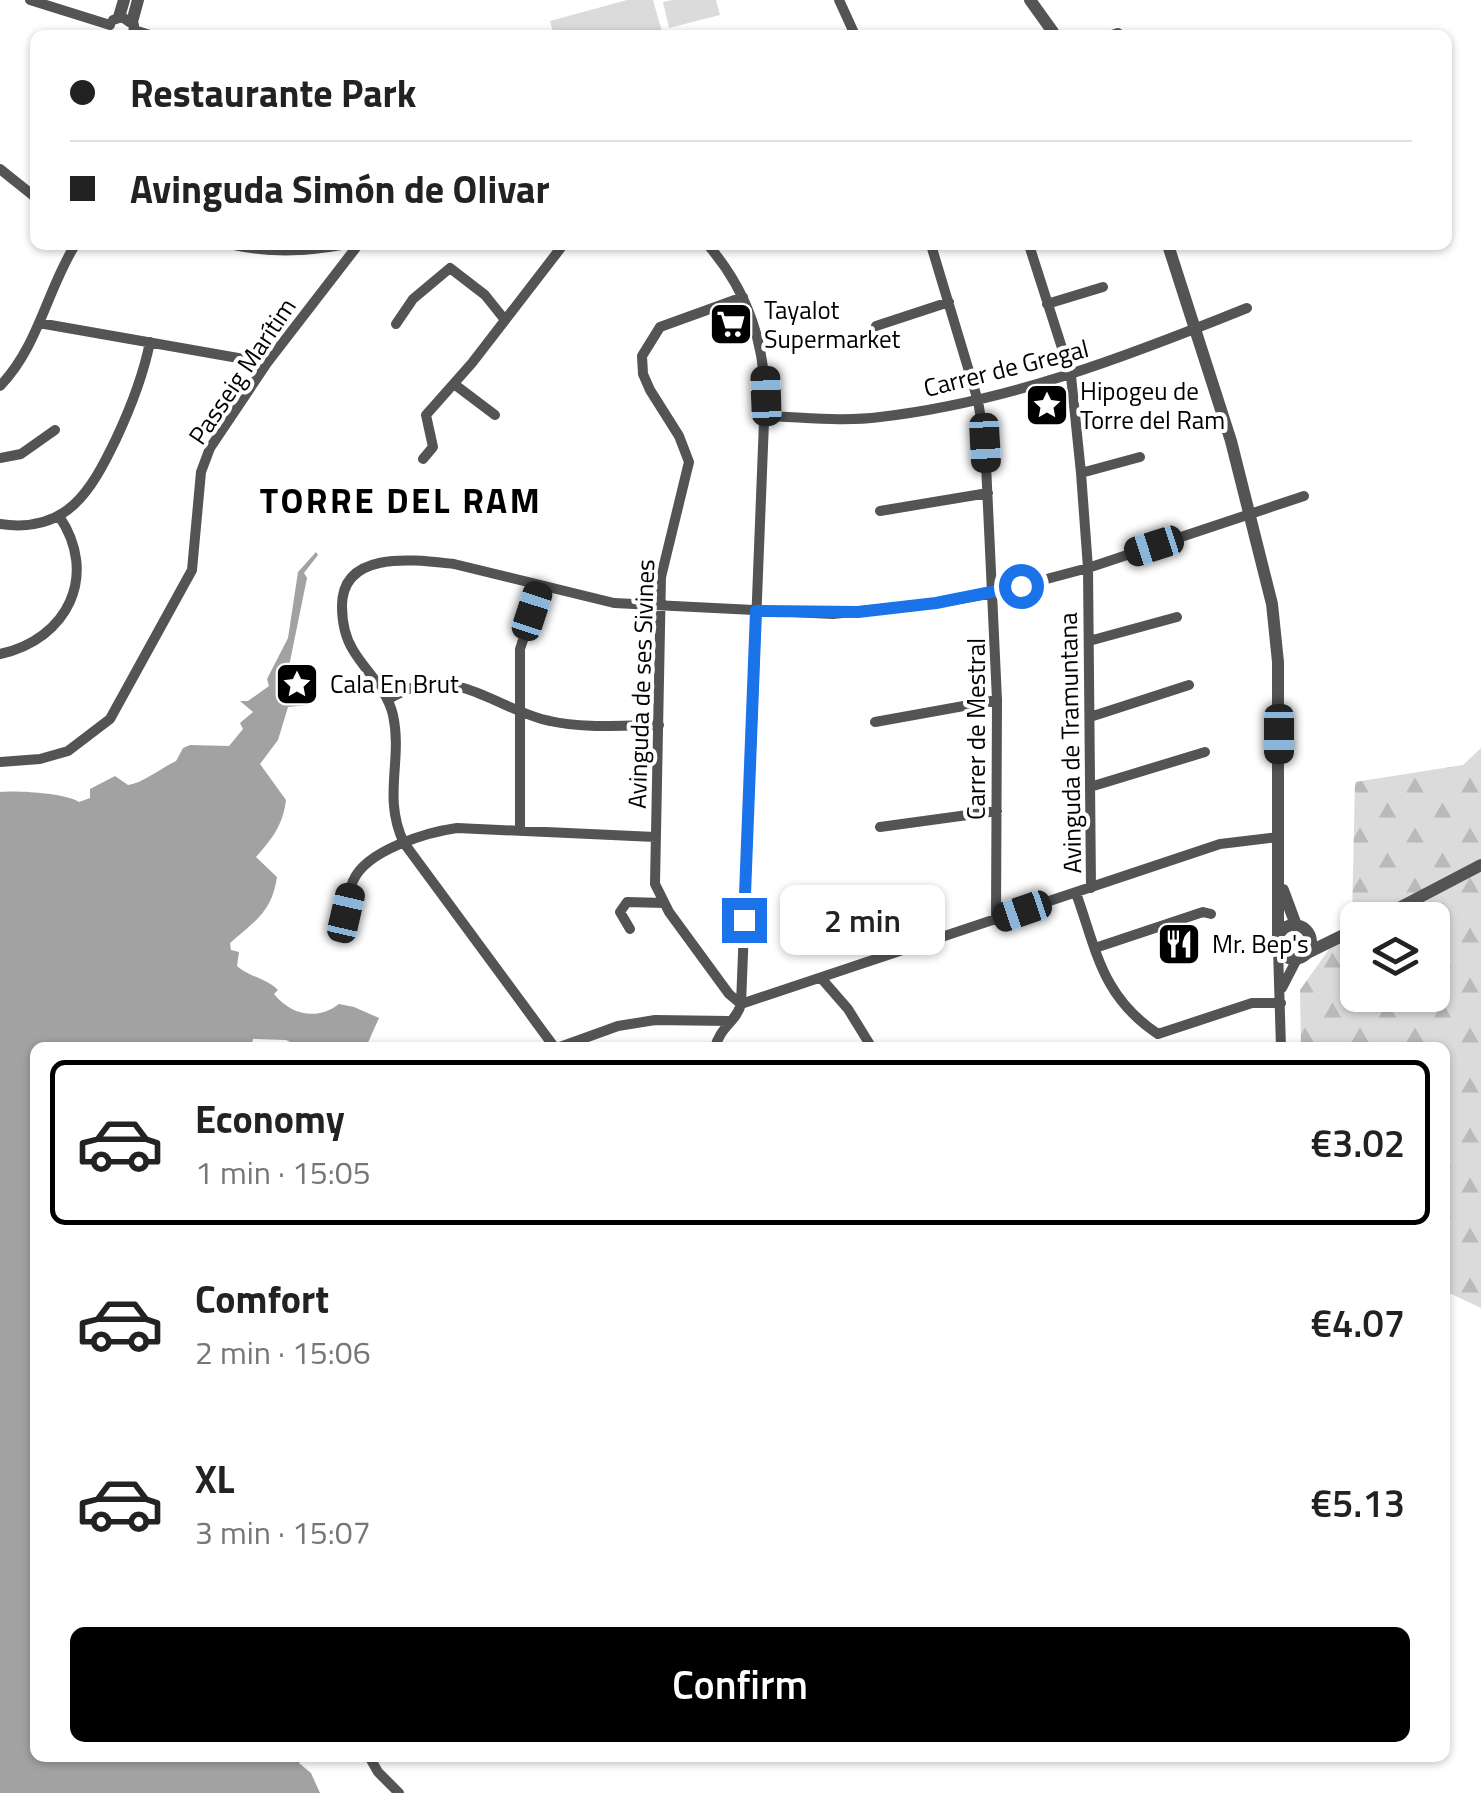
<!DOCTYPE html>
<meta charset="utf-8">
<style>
:root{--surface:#fff;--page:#f6f6f6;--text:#222;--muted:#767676;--line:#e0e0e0;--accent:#000}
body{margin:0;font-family:"Titillium Web",sans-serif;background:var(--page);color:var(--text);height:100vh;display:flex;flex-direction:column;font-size:38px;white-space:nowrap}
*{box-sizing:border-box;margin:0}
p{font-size:32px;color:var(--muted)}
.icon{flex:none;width:55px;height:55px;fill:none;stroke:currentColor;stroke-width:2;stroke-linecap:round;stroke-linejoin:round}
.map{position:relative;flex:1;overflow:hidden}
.side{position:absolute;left:30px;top:1042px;width:1420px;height:720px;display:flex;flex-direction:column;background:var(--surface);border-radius:15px;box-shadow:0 2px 8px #0004}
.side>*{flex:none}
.banner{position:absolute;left:30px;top:30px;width:1422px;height:220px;border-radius:15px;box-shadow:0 2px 8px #0004;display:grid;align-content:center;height:220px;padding:0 40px;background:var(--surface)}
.fabs{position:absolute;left:1340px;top:902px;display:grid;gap:20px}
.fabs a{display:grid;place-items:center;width:110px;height:110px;border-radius:15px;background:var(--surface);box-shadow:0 2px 8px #0004;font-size:50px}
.end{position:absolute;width:45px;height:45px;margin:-22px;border:12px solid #1a73e8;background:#fff;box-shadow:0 0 0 5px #fff}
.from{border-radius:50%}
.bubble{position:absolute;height:70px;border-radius:15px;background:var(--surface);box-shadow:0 2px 8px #0004;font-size:32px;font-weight:600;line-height:70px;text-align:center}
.car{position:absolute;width:30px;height:60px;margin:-30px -15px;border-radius:12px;box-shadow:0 0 8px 2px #0007;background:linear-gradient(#222 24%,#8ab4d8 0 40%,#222 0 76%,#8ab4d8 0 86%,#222 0)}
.banner b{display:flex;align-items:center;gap:35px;height:95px;font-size:38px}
.banner b+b{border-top:2px solid var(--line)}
.banner i{width:25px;height:25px;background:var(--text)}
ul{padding:18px 0 0;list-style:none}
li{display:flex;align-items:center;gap:30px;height:165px;margin:0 20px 15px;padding:0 20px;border:5px solid transparent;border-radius:15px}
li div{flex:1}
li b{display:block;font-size:38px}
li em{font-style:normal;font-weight:600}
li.on{border-color:var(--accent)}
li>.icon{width:90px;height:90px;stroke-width:1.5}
.primary-button{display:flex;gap:20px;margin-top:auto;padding:20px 40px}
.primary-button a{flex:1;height:115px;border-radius:15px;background:var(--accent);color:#fff;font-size:40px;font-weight:600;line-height:115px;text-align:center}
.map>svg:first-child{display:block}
</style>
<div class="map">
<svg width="1481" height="1793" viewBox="0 0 1481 1793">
<defs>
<pattern id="forest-firs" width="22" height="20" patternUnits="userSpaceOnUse" patternTransform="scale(2.5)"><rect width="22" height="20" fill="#dbdbdb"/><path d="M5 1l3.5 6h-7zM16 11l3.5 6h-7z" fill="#bababa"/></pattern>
</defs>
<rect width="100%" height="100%" fill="#fff"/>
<path fill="url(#forest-firs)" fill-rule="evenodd" d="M1481,748V1308L1445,1291V1048L1301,1047L1300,990L1352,917L1355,782L1463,765ZM1358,920H1432V995H1358Z"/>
<path fill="#dbdbdb" d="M627,0H653L663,35H554L550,21Z
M672,0H716L720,15L669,28L663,2Z"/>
<path fill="#a2a2a2" d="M316,552L318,555L304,573L307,578L287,676C298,683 298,694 309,700L308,705L288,707L278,740L260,764L286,800C283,825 272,839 256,857L277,877C272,912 255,921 230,943L231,950L239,952L237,966C249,977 266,978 278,990L274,994C291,1015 317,1021 339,1004L354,1007L379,1018L366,1047H301L286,1040L253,1039L251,1048H35V1758H303L299,1763L311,1773L320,1793H0V792C15,790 67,793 79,802L90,798V789L115,776L128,785C143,783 161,768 176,761L183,748L190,745L229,746L243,729L240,723L253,712L240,701H248L269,686L267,679L288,638L298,572Z"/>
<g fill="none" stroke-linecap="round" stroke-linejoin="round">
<path stroke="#545454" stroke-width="10" d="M30,0L110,25
M839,0L855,35
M113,20L122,17L134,25L133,35
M134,30L150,35
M110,35H112
M1112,35L1118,33
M0,169L35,197
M234,245C271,253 304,252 341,245
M708,245C746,289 764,338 765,396L741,1004C737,1021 719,1028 715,1048
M931,245L978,401L985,443L997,700L996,920
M1029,245L1071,376L1081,473L1088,568L1091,888
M1047,304L1103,287
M39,323L267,363
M396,324L413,299L450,268L485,295L505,320
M876,326L949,302
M454,384L495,415
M0,386C38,347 47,290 75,245
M765,416C803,417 842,422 880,417C1009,402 1128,356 1247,308
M0,458L21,454L55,430
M423,459L433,447L426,415L472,363L563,245
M1081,473L1140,457
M880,511L988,493
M0,524C67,534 91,491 116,439C131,407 143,377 150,342
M1089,641L1177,617
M0,654C68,639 99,575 59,516
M388,699C399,694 411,686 423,685C468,677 508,713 550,721C585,729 623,725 659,725
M1090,717L1189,685
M875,722L997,700
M0,762L40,759L68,751L110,719L192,570L201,472L210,448L267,363L358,245
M1090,787L1205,752
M880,827L997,811
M520,830V649L541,586
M1076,893C1097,952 1102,997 1158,1034L1252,1003H1281
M340,927C346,912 347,895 353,881C366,850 428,832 457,828L655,837
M630,929L620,912L627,902L664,903
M1095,948L1203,912L1211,914
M1278,949L1281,1048
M821,978L848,1009L872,1048
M1282,988L1297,959
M741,1004L729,994L669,912L655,884L661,577L689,462L679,436L650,390L643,374L642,356L660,327L743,297
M741,1004L1220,844L1279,837
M555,1048L404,843C382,797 403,761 393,715C387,689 366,672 353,650C345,637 342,621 342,606C342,549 416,560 454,564L614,603L833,614L936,603L994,593L1088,568L1304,496
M557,1048L618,1026L655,1020L729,1021
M370,1758L378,1772L399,1793"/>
<path stroke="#545454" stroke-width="12" d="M1030,0L1053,32
M119,17L124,0
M132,22L138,0
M1168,245L1231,441L1272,604L1278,662V935
M1283,890L1296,925
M1376,920L1481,865
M1277 942a17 17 0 1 1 34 0a17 17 0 1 1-34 0Z
M1307,953L1358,928"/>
</g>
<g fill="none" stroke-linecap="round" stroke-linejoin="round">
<path stroke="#1a73e8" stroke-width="12" d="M744,920L756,611L858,612L936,603L1021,586"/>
</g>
<defs>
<g id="supermarket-square" transform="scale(2.25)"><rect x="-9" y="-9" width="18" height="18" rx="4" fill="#000" stroke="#fff"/><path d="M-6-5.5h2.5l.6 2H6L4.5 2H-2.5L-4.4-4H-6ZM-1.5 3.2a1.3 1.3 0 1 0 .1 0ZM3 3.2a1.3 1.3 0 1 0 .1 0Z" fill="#fff"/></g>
<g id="sight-square" transform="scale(2.25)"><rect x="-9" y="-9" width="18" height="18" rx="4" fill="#000" stroke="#fff"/><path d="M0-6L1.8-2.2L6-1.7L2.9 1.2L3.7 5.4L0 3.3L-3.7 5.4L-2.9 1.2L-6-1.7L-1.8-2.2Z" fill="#fff"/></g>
<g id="restaurant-square" transform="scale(2.25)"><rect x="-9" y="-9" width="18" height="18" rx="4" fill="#000" stroke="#fff"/><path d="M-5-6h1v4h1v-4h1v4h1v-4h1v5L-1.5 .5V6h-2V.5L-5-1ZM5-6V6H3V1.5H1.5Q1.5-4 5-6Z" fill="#fff"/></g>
</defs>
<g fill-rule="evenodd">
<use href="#supermarket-square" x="731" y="324"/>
<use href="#sight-square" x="1047" y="405"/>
<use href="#sight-square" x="297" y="684"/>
<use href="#restaurant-square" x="1179" y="944"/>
</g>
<g text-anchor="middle" stroke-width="8" stroke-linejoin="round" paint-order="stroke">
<g font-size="25" fill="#000" stroke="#fff" text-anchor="start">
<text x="764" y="319">Tayalot<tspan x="764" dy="29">Supermarket</tspan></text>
<text x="1080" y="400">Hipogeu de<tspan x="1080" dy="29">Torre del Ram</tspan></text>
<text x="330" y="693">Cala En Brut</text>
<text x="1212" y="953">Mr. Bep's</text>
</g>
<g font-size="25" fill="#000" stroke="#fff">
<text transform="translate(1006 368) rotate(-14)" y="9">Carrer de Gregal</text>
<text transform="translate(242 371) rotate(-56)" y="9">Passeig Marítim</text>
<text transform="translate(641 684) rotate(-88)" y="9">Avinguda de ses Sivines</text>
<text transform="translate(976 729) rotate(-90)" y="9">Carrer de Mestral</text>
<text transform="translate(1070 743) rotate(-91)" y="9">Avinguda de Tramuntana</text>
</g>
<g font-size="35" font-weight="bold" letter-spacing="2.5" fill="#000" stroke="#fff">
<text x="401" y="513">TORRE DEL RAM</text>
</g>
</g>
</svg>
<div class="fabs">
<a><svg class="icon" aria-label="layers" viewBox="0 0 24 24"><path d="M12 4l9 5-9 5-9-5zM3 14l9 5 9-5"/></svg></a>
</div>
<i class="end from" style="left:1021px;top:586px"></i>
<i class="end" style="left:744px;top:920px"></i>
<div class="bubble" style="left:780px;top:885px;width:165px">2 min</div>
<i class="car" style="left:766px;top:396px;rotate:358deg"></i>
<i class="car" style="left:985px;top:443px;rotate:177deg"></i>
<i class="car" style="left:1154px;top:546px;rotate:252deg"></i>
<i class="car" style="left:532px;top:611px;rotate:18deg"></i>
<i class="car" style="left:1279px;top:734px;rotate:180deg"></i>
<i class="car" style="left:1022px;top:911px;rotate:251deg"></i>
<i class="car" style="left:346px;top:913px;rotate:13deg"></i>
<div class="banner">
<b><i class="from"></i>Restaurante Park</b>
<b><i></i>Avinguda Simón de Olivar</b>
</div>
<section class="side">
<ul>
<li class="on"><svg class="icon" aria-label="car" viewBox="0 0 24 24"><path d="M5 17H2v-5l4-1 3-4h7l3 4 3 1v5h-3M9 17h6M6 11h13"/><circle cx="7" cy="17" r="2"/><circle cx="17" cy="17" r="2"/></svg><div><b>Economy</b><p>1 min · 15:05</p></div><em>€3.02</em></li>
<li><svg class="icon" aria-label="car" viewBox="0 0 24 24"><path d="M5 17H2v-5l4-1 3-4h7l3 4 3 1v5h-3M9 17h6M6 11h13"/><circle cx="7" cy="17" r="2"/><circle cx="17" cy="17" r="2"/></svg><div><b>Comfort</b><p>2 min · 15:06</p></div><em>€4.07</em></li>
<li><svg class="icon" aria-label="car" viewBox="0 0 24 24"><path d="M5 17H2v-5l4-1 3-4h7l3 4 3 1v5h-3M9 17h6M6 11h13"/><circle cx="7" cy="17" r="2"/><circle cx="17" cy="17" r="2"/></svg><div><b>XL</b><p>3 min · 15:07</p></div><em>€5.13</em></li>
</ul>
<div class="primary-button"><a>Confirm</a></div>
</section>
</div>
